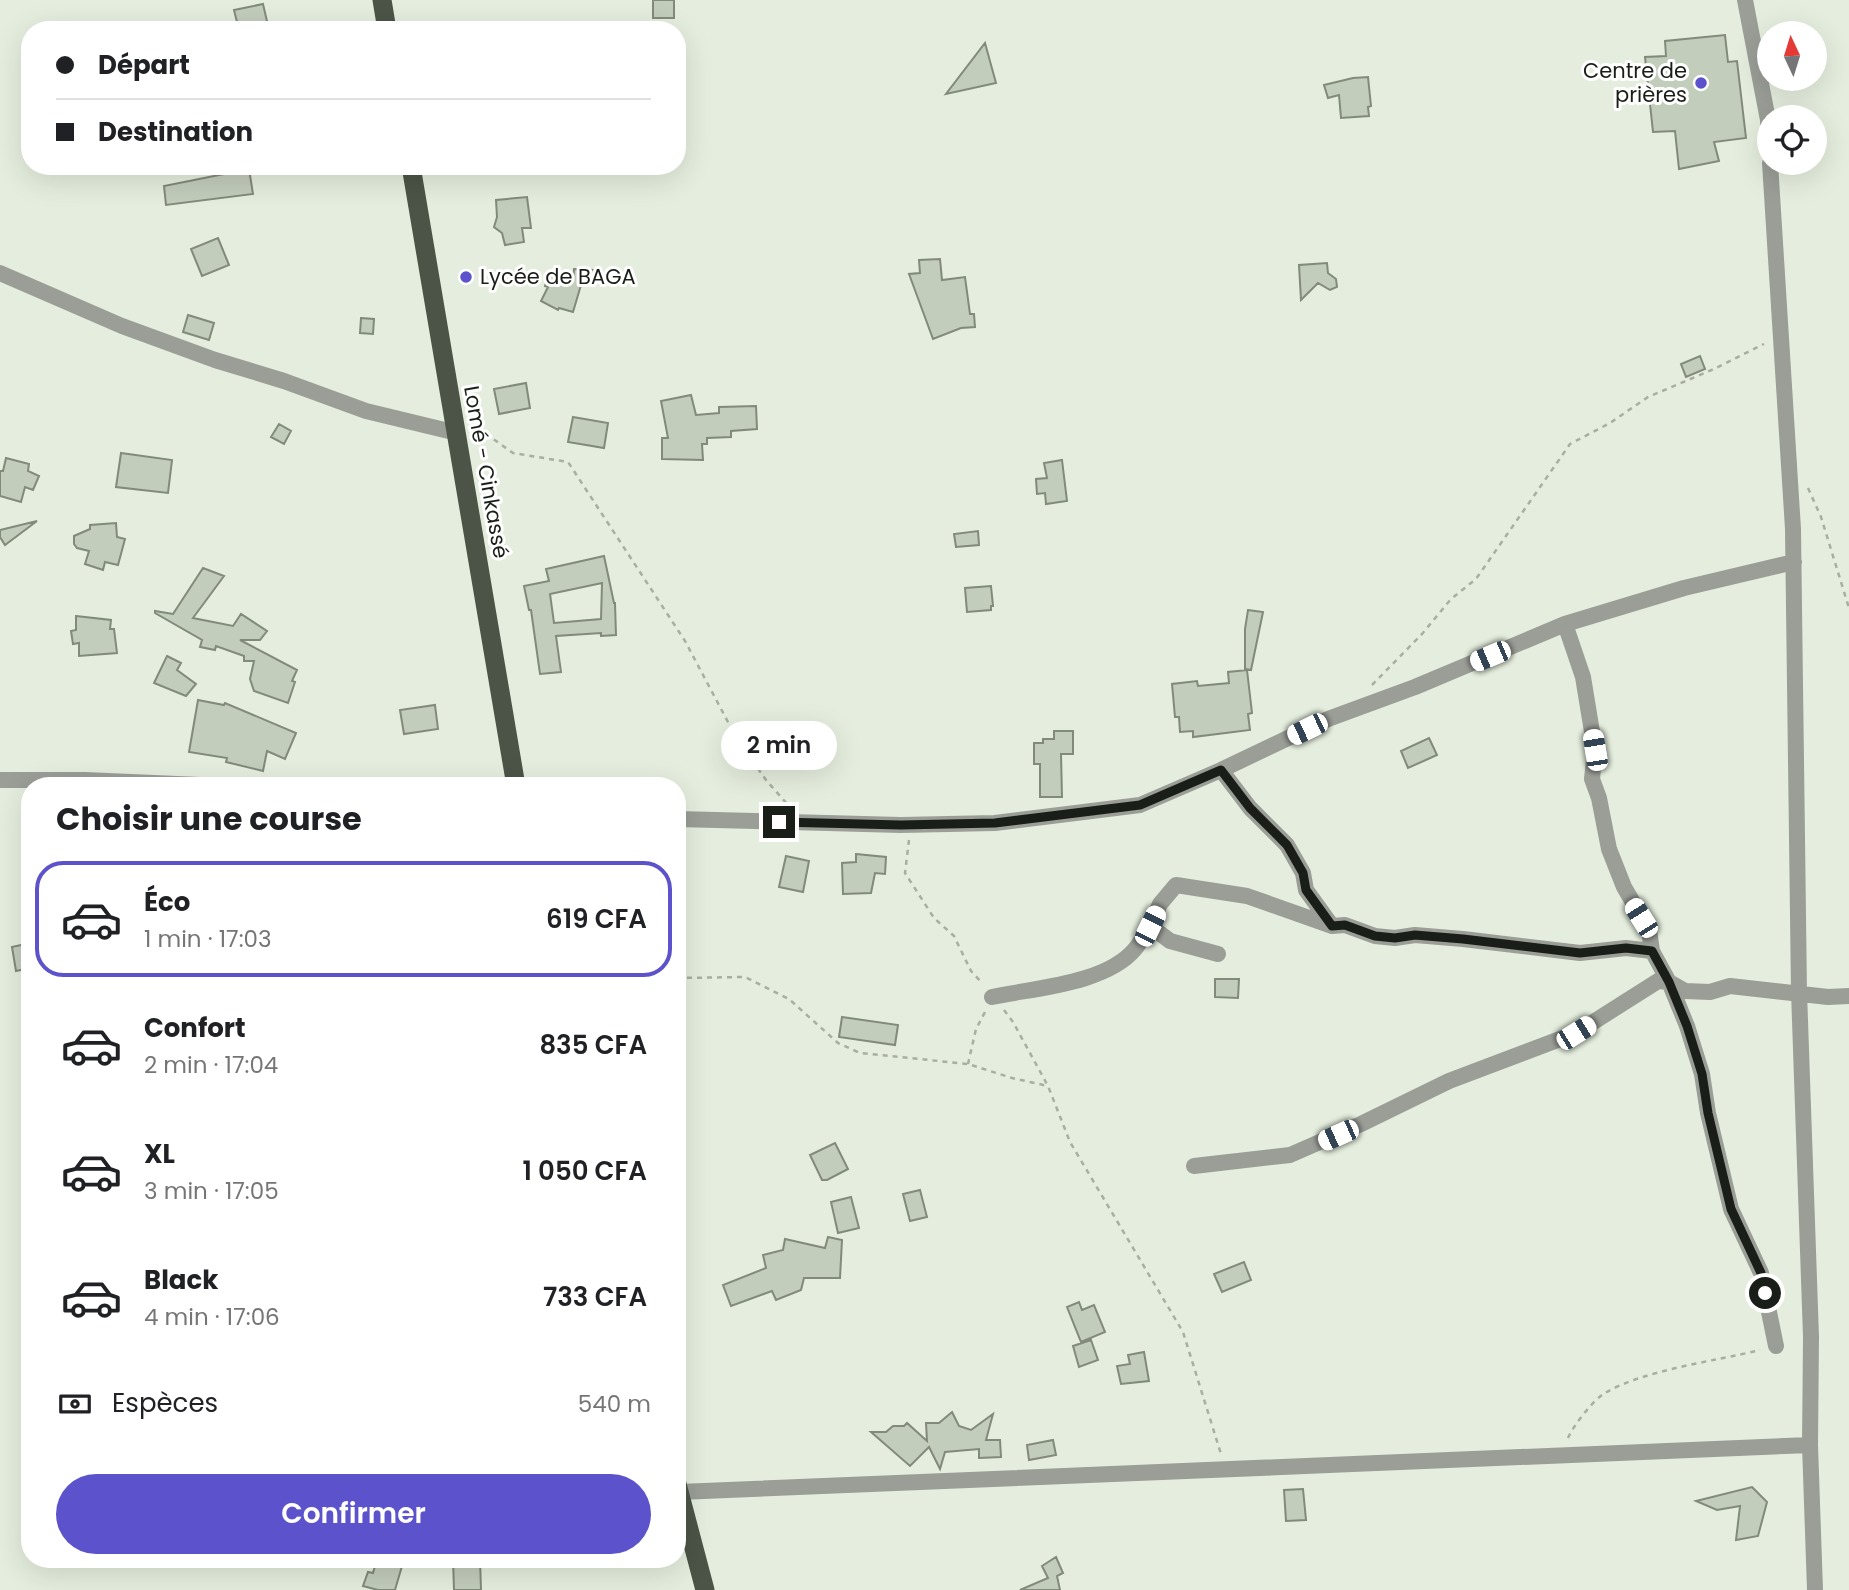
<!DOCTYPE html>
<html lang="fr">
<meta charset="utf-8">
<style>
:root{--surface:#fff;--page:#f6f6f6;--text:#202124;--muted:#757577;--line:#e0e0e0;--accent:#5c53cc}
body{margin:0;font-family:Poppins,sans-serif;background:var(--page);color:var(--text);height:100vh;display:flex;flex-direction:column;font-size:26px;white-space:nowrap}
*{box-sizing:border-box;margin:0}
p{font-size:23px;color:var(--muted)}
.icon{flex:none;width:38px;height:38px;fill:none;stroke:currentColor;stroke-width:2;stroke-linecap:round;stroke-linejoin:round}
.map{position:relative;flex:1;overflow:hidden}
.panel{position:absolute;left:21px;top:777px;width:665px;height:791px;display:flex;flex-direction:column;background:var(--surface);border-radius:28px;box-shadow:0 7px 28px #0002}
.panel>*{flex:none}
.top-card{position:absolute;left:21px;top:21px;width:665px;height:154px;border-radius:28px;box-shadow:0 7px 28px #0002;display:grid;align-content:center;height:154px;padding:0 35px;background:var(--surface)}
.needle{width:46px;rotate:356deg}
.buttons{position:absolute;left:1757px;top:21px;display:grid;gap:14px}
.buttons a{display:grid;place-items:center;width:70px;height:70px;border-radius:50%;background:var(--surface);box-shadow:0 7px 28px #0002;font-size:35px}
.end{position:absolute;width:32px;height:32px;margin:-16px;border:9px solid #1a1e18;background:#fff;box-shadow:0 0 0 4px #fff}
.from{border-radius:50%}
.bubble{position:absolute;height:49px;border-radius:24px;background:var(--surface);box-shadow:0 7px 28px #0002;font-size:23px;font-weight:600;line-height:49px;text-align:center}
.car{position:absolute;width:21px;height:42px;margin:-21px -10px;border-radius:9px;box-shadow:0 0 5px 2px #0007;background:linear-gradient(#fff 24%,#345 0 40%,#fff 0 76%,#345 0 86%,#fff 0)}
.top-card b{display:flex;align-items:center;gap:24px;height:66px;font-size:26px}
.top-card b+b{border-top:2px solid var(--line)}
.top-card i{width:18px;height:18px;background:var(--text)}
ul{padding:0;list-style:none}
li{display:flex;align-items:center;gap:21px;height:116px;margin:0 14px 10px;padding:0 21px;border:4px solid transparent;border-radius:28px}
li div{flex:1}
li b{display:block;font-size:26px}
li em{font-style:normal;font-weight:600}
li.current{border-color:var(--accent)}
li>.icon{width:63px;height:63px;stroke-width:1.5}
h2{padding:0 35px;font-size:32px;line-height:84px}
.pay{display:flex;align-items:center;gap:18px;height:77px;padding:0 35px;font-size:26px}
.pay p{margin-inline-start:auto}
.cta{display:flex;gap:14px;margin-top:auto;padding:14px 35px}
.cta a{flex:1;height:80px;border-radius:42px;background:var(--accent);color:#fff;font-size:28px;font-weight:600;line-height:80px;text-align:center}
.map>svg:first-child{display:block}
</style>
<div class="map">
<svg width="1849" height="1590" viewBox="0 0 1849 1590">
<rect width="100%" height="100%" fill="#e5eede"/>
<path fill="#c3cdbc" stroke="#828a7b" stroke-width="2" fill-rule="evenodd" d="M653,0H674V18H653Z
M263,4L269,30H239L234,10Z
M1725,35L1728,62L1737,61L1746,138L1714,142L1719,161L1679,169L1675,131L1653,132L1645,57L1666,56L1665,41Z
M985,43L996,83L946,94Z
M1368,77L1371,106L1368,107L1369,116L1341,118L1339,95L1328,98L1324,85L1353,78Z
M249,169L253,194L166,205L164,186Z
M527,197L531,228H522L524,242L505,245L502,233L494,227L497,217L496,200Z
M218,238L229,265L202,276L191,249Z
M940,259L942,280L965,277L970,314H974L975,327L961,328L933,339L909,274L920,273L919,260Z
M1327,263L1328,273L1336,279L1337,287L1330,290L1318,283L1301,300L1299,265Z
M574,269L594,270V285H581L573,312L559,308L558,310L541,301L548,287L545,286L549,273L573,281Z
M188,315L214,323L209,340L183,332Z
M361,318L374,319L373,334L360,333Z
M1700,356L1705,369L1686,377L1681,364Z
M526,383L530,408L499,414L494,389Z
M691,395L696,415L719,413V407L756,406L757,429L731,431V437L707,438V444H702L703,460L662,459V438H668L661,401Z
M573,417L608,423L604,448L568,442Z
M279,424L291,431L284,444L271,437Z
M121,453L172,460L168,493L116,487Z
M6,458L29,464L28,471L39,476L33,490L25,487L21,502L0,496V471H3Z
M1062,460L1067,501L1046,504L1045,493L1037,494L1036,479L1047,478L1044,463Z
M37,521L5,545L0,537V530Z
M116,523L117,537L125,539L118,565L105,562L103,570L85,564L89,551L77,548L74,544V536L90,529V525Z
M978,531L979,545L956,547L954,534Z
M604,556L614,603H615L616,635L601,636V633L556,636L561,672L540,674L531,610H529L524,586L549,581L546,569ZM602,583L601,619L554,623L550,594Z
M203,568L224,576L193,618L233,626L241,614L267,631L260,640H240L297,670L292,681L295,682L288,703L254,691L250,679L254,661H244V656L216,646L215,650L200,647L202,640L155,613V611L173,614Z
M991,586L993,606H991V610L967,612L965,588Z
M1248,610L1263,612L1251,670L1245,669V629Z
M76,616L111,620L110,629H114L117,653L79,656V643L73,644L71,631L76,630Z
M167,656L181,663L177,670L196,684L186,696L154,683Z
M1247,670L1252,713L1248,714L1250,730L1193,737V731L1180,732L1179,717H1175L1172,684L1197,681L1198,686L1229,683L1228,672Z
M198,700L224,705L225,703L296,733L285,759L267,751L263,771L226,762L227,758L189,752Z
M435,705L438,729L404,734L400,710Z
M1054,731H1073V754H1061L1062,797H1040V764H1034V743H1043V739H1054Z
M1429,738L1437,755L1408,768L1401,751Z
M856,854L886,857L885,874L875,873L871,893L843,894L842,863L856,862Z
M786,856L809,861L803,892L779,887Z
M30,943V968L16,971L12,947Z
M1215,979H1239L1238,998L1215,997Z
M842,1017L898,1025L895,1045L839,1037Z
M835,1143L848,1169L827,1180H822L810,1155Z
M920,1190L927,1217L910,1221L903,1194Z
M851,1197L859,1228L838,1233L831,1202Z
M828,1237L842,1240L840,1278H804L801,1290L776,1300L772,1291L731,1306L723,1285L766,1268L763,1255L783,1250L785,1239L825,1248Z
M1244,1262L1251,1280L1222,1292L1214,1274Z
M1079,1302L1082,1310L1094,1305L1105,1332L1081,1342L1067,1307Z
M1091,1340L1098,1360L1079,1367L1073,1346Z
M1144,1352L1149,1381L1121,1384L1117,1366L1130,1364L1128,1355Z
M952,1412L959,1426L971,1430L993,1414L986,1440H1000L1001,1457L979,1458V1449L945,1452L940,1469L929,1447L910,1466L871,1432H886L893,1426H904L907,1423L927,1441L926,1423H939Z
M1053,1440L1056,1455L1029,1460L1027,1445Z
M1752,1487L1767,1502L1758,1536L1736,1540L1740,1506L1717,1510L1696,1501Z
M1303,1489L1306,1520L1286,1521L1284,1490Z
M1056,1557L1063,1573L1057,1576L1060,1590H1020L1048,1578L1042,1566Z
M377,1559H404L395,1590H378L363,1586L368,1572L373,1573Z
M453,1559H480L481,1590H454Z"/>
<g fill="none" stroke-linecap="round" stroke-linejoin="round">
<path stroke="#a8afa2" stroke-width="2.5" stroke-dasharray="5 5" stroke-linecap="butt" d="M475,435L489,436L513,453L568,462L685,641L737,739L766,780L788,805
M1808,488L1821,517L1849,608
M1372,685L1422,634L1451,599L1476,579L1570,444L1610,423L1648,397L1714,369L1764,344
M909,840L905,873L934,918L954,936L971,971L982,983
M677,978L745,977L789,999L838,1043L860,1053L968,1064L1012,1078L1048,1086
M1004,1010L1013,1022L1048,1086L1070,1142L1183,1332L1221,1454
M968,1064L976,1029L985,1012
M1568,1438C1573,1426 1594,1399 1605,1393C1644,1370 1715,1361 1760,1350"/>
<path stroke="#9a9e97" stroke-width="16" d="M1745,0L1768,120L1769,145
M1770,163L1793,529L1799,992L1811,1337L1810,1445L1815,1590
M0,273L122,326L215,360L284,381L366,411L457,433
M1565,624L1583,677L1595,750L1592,779L1599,798L1609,849L1624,887L1649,930L1652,951L1669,982L1687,1026L1702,1074L1708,1113L1731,1209L1761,1273L1776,1346
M1221,770L1250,808L1287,845L1303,873L1306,890L1332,926L1345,925L1375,936L1395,938L1415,935L1463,939L1580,953L1626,948L1652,951
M0,780H85L223,786
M677,819L901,825L995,823L1140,805L1221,770L1328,719L1415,687L1565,624L1684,588L1794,562
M1218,954L1170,941L1150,926L1160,904L1176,885L1247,896L1332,926
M992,997C1034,988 1106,984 1135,949C1141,942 1145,933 1150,926
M1194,1166L1290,1155L1361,1124L1449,1081L1576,1033L1658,981L1669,982L1685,991L1710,992L1730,986L1828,997L1849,996
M680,1492L1810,1445"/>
<path stroke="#4c5447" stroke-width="19" d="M382,0L387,30
M411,166L516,786
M677,1484L705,1590"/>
</g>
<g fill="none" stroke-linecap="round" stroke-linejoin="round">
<path stroke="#1a1e18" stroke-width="9" d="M779,822L901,825L995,823L1140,805L1221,770L1250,808L1287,845L1303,873L1306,890L1332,926L1345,925L1375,936L1395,938L1415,935L1463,939L1580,953L1626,948L1652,951L1669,982L1687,1026L1702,1074L1708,1113L1731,1209L1761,1273L1765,1293"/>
</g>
<g fill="#5c53cc" stroke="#fff" stroke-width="2.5">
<circle cx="1701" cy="83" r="7"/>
<circle cx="466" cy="277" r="7"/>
</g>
<g text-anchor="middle" stroke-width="6" stroke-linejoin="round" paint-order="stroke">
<g font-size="21" fill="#1a1e18" stroke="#fff" text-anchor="end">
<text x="1687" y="78">Centre de<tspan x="1687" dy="24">prières</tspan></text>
<text x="480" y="284" text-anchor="start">Lycée de BAGA</text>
</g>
<g font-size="21" fill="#1a1e18" stroke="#fff">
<text transform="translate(486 472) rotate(80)" y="7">Lomé - Cinkassé</text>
</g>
</g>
</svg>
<div class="buttons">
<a><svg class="needle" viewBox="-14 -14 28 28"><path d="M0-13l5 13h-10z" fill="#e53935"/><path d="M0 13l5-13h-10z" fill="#757577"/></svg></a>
<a><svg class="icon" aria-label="locate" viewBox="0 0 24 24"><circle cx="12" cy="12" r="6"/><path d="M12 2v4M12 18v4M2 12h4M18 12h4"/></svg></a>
</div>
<i class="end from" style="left:1765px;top:1293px"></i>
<i class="end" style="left:779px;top:822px"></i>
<div class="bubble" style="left:721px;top:721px;width:116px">2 min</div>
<i class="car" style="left:1490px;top:656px;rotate:247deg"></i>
<i class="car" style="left:1307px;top:729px;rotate:244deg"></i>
<i class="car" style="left:1595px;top:750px;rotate:351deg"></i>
<i class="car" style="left:1641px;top:918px;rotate:328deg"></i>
<i class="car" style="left:1150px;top:926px;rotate:26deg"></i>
<i class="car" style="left:1576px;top:1033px;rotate:58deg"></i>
<i class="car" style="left:1338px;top:1135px;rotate:246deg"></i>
<div class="top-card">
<b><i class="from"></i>Départ</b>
<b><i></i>Destination</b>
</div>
<section class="panel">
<h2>Choisir une course</h2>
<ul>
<li class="current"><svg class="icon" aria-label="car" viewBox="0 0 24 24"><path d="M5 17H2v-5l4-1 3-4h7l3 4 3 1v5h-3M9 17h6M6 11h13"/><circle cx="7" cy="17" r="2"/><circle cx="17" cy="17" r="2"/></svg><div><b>Éco</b><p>1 min · 17:03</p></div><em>619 CFA</em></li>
<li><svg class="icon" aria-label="car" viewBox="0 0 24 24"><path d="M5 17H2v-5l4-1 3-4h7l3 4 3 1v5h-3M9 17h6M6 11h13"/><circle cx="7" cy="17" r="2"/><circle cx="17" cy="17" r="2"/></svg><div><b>Confort</b><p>2 min · 17:04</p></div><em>835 CFA</em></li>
<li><svg class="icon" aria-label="car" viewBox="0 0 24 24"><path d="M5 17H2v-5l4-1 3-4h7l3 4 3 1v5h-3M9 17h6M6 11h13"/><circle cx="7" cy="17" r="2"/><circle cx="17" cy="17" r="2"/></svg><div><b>XL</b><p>3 min · 17:05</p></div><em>1 050 CFA</em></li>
<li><svg class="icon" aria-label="car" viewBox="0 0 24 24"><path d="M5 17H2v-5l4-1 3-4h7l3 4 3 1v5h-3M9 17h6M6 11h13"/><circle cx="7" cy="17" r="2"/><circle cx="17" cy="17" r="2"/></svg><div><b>Black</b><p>4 min · 17:06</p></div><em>733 CFA</em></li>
</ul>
<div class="pay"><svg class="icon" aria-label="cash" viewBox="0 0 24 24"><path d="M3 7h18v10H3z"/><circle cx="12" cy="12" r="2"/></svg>Espèces<p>540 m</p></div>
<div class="cta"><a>Confirmer</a></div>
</section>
</div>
